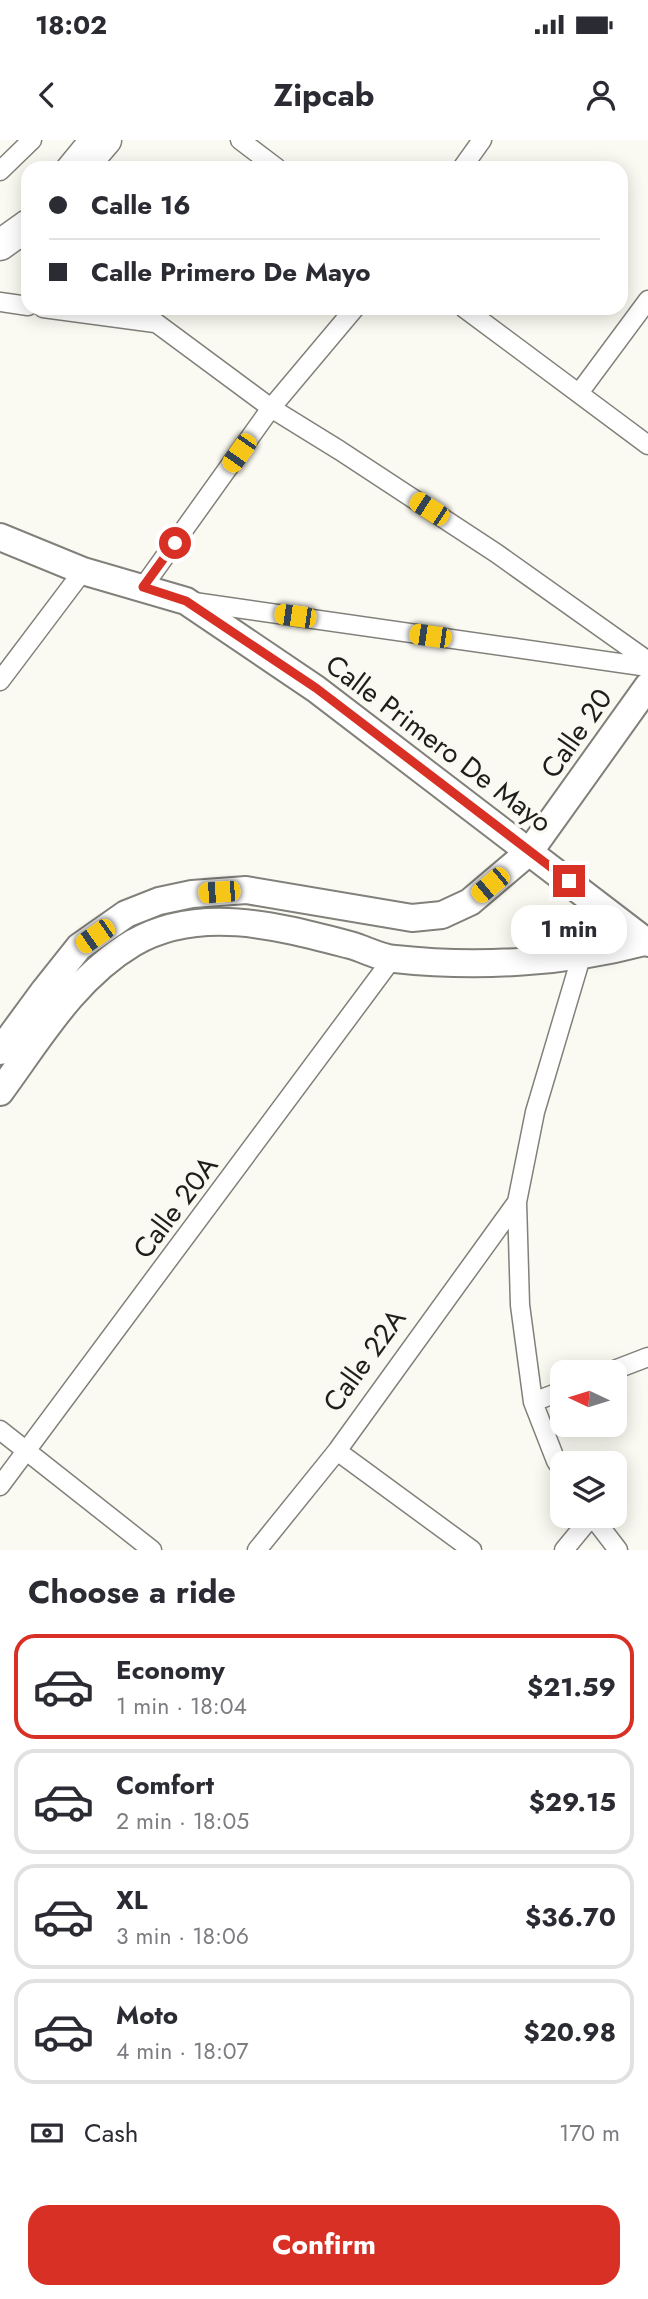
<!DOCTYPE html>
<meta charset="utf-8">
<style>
:root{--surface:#fff;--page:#f2f2f3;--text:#2b2b33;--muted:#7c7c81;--line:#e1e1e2;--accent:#d93025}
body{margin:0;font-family:Jost,sans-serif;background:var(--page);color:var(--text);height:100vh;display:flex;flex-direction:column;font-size:26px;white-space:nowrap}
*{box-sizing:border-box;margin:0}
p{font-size:23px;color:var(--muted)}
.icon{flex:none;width:38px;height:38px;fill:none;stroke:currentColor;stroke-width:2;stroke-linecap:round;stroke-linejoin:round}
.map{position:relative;height:1410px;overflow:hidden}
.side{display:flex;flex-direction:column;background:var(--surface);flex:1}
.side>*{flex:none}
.guide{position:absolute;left:21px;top:21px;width:607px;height:154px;border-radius:21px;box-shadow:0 4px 18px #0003;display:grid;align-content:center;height:154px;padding:0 28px;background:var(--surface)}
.needle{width:46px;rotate:274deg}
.buttons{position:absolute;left:550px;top:1220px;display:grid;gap:14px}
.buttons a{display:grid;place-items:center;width:77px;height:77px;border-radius:14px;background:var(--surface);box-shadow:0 4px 18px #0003;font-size:35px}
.end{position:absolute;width:32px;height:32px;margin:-16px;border:9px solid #d93025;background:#fff;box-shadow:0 0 0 4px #fff}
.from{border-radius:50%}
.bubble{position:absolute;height:49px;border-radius:21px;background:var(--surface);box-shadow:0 4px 18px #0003;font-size:23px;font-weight:700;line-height:49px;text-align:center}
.car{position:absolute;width:21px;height:42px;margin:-21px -10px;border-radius:9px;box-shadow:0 0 5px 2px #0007;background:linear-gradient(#f5c518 24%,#345 0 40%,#f5c518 0 76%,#345 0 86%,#f5c518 0)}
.guide b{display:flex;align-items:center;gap:24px;height:66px;font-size:26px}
.guide b+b{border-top:2px solid var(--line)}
.guide i{width:18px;height:18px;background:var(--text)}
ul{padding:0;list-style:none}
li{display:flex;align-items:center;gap:21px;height:105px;margin:0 14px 10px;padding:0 14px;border:4px solid var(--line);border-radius:21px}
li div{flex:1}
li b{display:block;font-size:26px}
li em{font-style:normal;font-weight:700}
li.current{border-color:var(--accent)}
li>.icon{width:63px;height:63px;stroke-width:1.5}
h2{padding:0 28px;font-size:32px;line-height:84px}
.pay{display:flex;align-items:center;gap:18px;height:77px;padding:0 28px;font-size:26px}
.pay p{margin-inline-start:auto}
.action{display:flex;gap:14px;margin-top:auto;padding:14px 28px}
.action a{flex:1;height:80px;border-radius:21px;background:var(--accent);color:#fff;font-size:28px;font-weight:700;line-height:80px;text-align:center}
.status{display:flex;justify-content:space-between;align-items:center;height:49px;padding:0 35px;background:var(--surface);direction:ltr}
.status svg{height:19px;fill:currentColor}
header{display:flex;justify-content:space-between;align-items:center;height:91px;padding:0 28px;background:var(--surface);font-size:32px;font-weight:700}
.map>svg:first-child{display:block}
</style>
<div class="status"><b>18:02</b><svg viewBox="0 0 49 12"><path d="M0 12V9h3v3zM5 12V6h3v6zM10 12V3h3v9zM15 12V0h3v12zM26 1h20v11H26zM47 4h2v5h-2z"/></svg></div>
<header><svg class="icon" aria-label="back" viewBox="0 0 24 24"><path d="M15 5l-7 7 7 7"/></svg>Zipcab<svg class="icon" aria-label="person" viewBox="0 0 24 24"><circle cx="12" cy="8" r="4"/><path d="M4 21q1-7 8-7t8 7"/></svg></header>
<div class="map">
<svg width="648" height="1410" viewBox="0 0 648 1410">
<rect width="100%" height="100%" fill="#fbfaf2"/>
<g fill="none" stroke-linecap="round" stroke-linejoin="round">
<g stroke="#81807a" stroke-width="12">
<path id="lane" d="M59,28L82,0"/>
</g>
<g stroke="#81807a" stroke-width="21">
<path id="street" d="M240,0L277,28
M462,28L482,0
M0,31L32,0
M0,162L28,166
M43,168L155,183
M136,168L271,268L339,310L496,413L648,521
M464,168L648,305
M579,253L648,160
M143,447L271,268L355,168
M194,462L648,527
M0,541L83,431
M609,1232L648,1217
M533,1262L562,1251
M0,1290L152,1410
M337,1311L472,1410
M562,1330L556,1321L533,1262L520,1165L517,1062L535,972L582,814
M0,1346L392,819
M592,1376L618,1410
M257,1410L337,1311L517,1062
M564,1410L592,1376"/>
</g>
<g stroke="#81807a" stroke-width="30">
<path id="secondary" d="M0,397L83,431L186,461L316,549L648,803
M0,911L44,851L79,807L126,774L159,761L192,754L246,750L412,778L442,775L470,762L530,711L648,546
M0,952C39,899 74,838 133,803C200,764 281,787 350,805C365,809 380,818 395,819C478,828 567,823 648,801"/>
</g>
<g stroke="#81807a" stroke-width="33">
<path id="primary" d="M82,28L106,0
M0,105L28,85"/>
</g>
<use href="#lane" stroke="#fff" stroke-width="9"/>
<use href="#street" stroke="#fff" stroke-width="18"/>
<use href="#secondary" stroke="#fff" stroke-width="26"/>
<use href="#primary" stroke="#fff" stroke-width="30"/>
</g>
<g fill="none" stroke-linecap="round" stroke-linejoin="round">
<path stroke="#d93025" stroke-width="9" d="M175,403L143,447L186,461L316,548L569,741"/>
</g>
<g text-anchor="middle" stroke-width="7" stroke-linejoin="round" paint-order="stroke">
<g font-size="28" fill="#1f1e1c" stroke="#fbfaf2">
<text transform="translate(576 593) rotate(-55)" y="10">Calle 20</text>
<text transform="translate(439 603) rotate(37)" y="10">Calle Primero De Mayo</text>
<text transform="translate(175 1067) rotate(-53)" y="10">Calle 20A</text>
<text transform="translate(364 1220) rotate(-54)" y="10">Calle 22A</text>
</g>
</g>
</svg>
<div class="buttons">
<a><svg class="needle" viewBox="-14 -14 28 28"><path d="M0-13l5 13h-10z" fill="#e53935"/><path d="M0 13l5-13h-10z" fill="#7c7c81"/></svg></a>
<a><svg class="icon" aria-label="layers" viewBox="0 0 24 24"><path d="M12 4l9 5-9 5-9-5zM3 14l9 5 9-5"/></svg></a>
</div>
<i class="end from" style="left:175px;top:403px"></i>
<i class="end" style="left:569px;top:741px"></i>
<div class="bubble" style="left:511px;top:765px;width:116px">1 min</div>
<i class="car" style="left:239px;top:313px;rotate:215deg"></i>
<i class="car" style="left:429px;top:369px;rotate:303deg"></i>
<i class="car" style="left:295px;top:476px;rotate:278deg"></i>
<i class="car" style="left:430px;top:496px;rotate:278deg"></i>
<i class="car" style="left:490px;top:745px;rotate:230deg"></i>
<i class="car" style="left:219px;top:752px;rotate:266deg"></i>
<i class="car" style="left:95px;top:796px;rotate:235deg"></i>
<div class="guide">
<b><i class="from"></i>Calle 16</b>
<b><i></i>Calle Primero De Mayo</b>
</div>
</div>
<section class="side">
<h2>Choose a ride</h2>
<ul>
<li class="current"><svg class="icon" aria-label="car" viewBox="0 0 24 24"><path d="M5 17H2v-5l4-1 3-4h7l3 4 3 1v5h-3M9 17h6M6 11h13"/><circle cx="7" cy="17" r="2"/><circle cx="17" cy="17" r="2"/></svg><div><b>Economy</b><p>1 min · 18:04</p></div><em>$21.59</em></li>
<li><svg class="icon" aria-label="car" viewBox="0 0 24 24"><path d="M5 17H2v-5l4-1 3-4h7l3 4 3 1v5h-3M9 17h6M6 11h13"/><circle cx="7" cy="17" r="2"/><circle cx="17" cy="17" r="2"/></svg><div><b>Comfort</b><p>2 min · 18:05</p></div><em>$29.15</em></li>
<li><svg class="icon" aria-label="car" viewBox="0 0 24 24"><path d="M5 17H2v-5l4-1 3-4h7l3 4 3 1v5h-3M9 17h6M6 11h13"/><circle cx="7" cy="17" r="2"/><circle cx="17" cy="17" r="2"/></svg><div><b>XL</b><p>3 min · 18:06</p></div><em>$36.70</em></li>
<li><svg class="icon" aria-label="car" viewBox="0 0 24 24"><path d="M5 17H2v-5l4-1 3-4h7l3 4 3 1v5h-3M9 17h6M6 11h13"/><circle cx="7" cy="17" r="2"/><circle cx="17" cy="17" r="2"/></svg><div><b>Moto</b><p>4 min · 18:07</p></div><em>$20.98</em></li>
</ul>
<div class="pay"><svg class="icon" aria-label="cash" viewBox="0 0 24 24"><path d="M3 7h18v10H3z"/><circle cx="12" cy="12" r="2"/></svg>Cash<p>170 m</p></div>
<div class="action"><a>Confirm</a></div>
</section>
